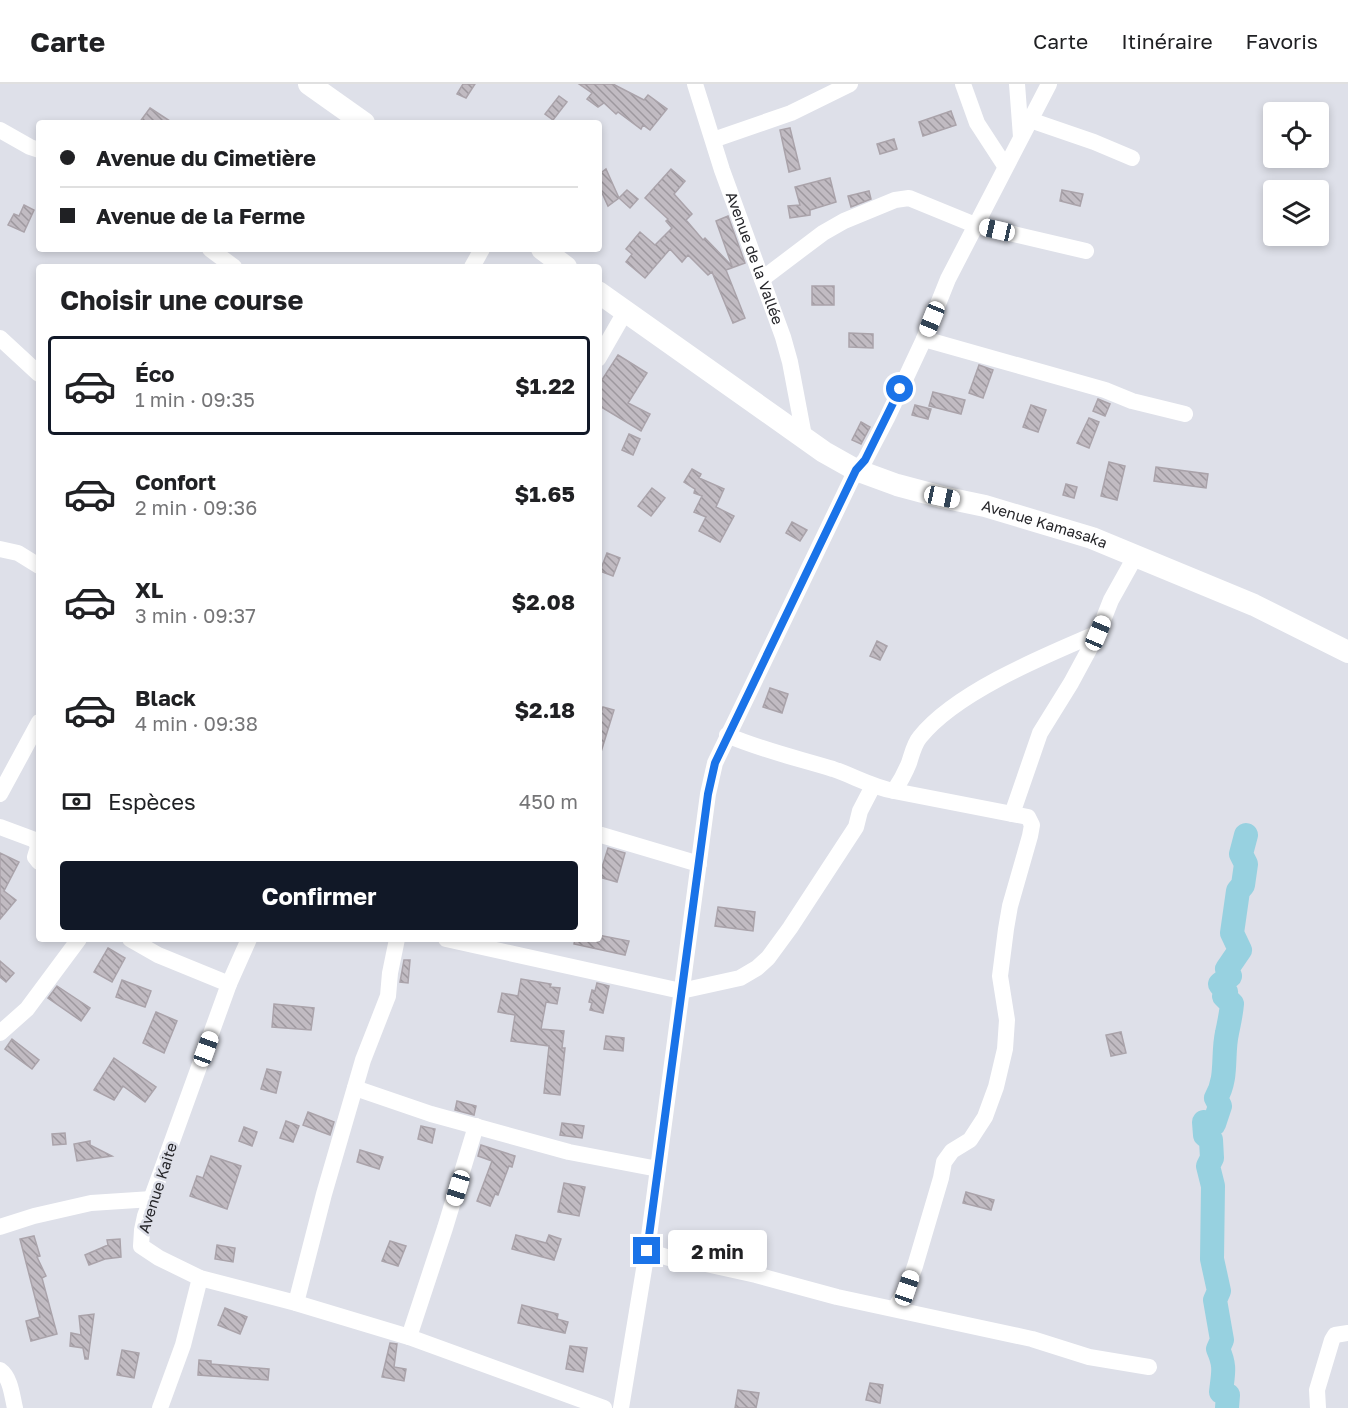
<!DOCTYPE html>
<html lang="fr">
<meta charset="utf-8">
<style>
:root{--surface:#fff;--page:#f2f2f2;--text:#202124;--muted:#757577;--line:#e0e0e0;--accent:#111827}
body{margin:0;font-family:"Golos Text",sans-serif;background:var(--page);color:var(--text);height:100vh;display:flex;flex-direction:column;font-size:22px;white-space:nowrap}
*{box-sizing:border-box;margin:0}
p{font-size:20px;color:var(--muted)}
.icon{flex:none;width:33px;height:33px;fill:none;stroke:currentColor;stroke-width:2;stroke-linecap:round;stroke-linejoin:round}
.map{position:relative;flex:1;overflow:hidden}
.drawer{position:absolute;left:36px;top:180px;width:566px;height:678px;display:flex;flex-direction:column;background:var(--surface);border-radius:6px;box-shadow:0 3px 9px #0003}
.drawer>*{flex:none}
.guide{position:absolute;left:36px;top:36px;width:566px;height:132px;border-radius:6px;box-shadow:0 3px 9px #0003;display:grid;align-content:center;height:132px;padding:0 24px;background:var(--surface)}
.buttons{position:absolute;left:1263px;top:18px;display:grid;gap:12px}
.buttons a{display:grid;place-items:center;width:66px;height:66px;border-radius:6px;background:var(--surface);box-shadow:0 3px 9px #0003;font-size:30px}
.end{position:absolute;width:27px;height:27px;margin:-14px;border:8px solid #1a73e8;background:#fff;box-shadow:0 0 0 3px #fff}
.from{border-radius:50%}
.bubble{position:absolute;height:42px;border-radius:6px;background:var(--surface);box-shadow:0 3px 9px #0003;font-size:20px;font-weight:700;line-height:42px;text-align:center}
.car{position:absolute;width:18px;height:36px;margin:-18px -9px;border-radius:8px;box-shadow:0 0 4px 2px #0007;background:linear-gradient(#fff 24%,#345 0 40%,#fff 0 76%,#345 0 86%,#fff 0)}
.guide b{display:flex;align-items:center;gap:21px;height:57px;font-size:22px}
.guide b+b{border-top:2px solid var(--line)}
.guide i{width:15px;height:15px;background:var(--text)}
ul{padding:0;list-style:none}
li{display:flex;align-items:center;gap:18px;height:99px;margin:0 12px 9px;padding:0 12px;border:3px solid transparent;border-radius:6px}
li div{flex:1}
li b{display:block;font-size:22px}
li em{font-style:normal;font-weight:700}
li.current{border-color:var(--accent)}
li>.icon{width:54px;height:54px;stroke-width:1.5}
h2{padding:0 24px;font-size:27px;line-height:72px}
.pay{display:flex;align-items:center;gap:15px;height:66px;padding:0 24px;font-size:22px}
.pay p{margin-inline-start:auto}
.primary-button{display:flex;gap:12px;margin-top:auto;padding:12px 24px}
.primary-button a{flex:1;height:69px;border-radius:6px;background:var(--accent);color:#fff;font-size:24px;font-weight:700;line-height:69px;text-align:center}
header{display:flex;align-items:center;gap:36px;box-sizing:border-box;height:84px;padding:0 30px;background:var(--surface);border-bottom:2px solid var(--line)}
header strong{font-size:28px}
nav{display:flex;gap:33px;margin-inline-start:auto;font-size:21px}
.map>svg:first-child{display:block}
</style>
<header>
<strong>Carte</strong>
<nav><a>Carte</a><a>Itinéraire</a><a>Favoris</a></nav>
</header>
<div class="map">
<svg width="1348" height="1324" viewBox="0 0 1348 1324">
<defs>
<pattern id="building-back-hatch" width="6" height="6" patternUnits="userSpaceOnUse" patternTransform="scale(1.5)"><rect width="6" height="6" fill="#c1bbc2"/><path d="M-1 5l2 2M0 0l6 6M5-1l2 2" fill="none" stroke="#9d989e"/></pattern>
</defs>
<rect width="100%" height="100%" fill="#dee0e9"/>
<g fill="none" stroke-linecap="round" stroke-linejoin="round">
<path stroke="#97d1e0" stroke-width="24" d="M1227,1324L1228,1311L1221,1308C1223,1289 1226,1283 1218,1265L1222,1256L1215,1216L1219,1207L1212,1175L1213,1102L1208,1082L1212,1074L1211,1056L1205,1051L1204,1038L1214,1040L1220,1022L1216,1014C1228,994 1222,971 1227,949C1229,939 1231,931 1232,920L1224,912L1226,908L1220,900L1230,892L1227,885L1240,866L1232,849L1238,807L1243,801L1246,780L1241,770L1246,751"/>
</g>
<path fill="url(#building-back-hatch)" stroke="#aaa3aa" stroke-width="1.5" d="M463,0H475L466,14L457,10Z
M579,0H613L644,16L648,11L667,25L650,46L643,41L641,45L618,28L616,30L604,19L598,23L587,15L592,9Z
M559,12L567,18L553,36L545,30Z
M150,24L173,39H139Z
M951,27L956,41L923,52L919,38Z
M790,44L800,85L789,88L780,46Z
M894,55L897,65L880,70L877,60Z
M606,85L619,114L608,122L598,100V91Z
M671,85L685,97L674,110L692,130L686,136L703,156L705,154L732,182L716,137L728,132L745,179L726,186L745,234L733,239L712,188L708,191L688,171L682,178L670,165L645,194L626,178L632,170L626,165L640,148L655,161L672,144L666,137L668,135L645,114Z
M830,94L836,118L810,126V131L790,134L788,122L800,121L795,103Z
M627,106L638,115L630,124L619,114Z
M1062,106L1083,110L1080,122L1060,117Z
M869,107L871,115L851,123L848,112Z
M24,121L34,126L24,148L8,141L14,130L19,132Z
M812,202H834V221H812Z
M849,249L873,250V264L849,263Z
M618,271L647,289L628,319L650,330L641,347L598,321V302Z
M979,281L993,286L983,314L969,309Z
M933,308L965,316L961,330L929,322Z
M1098,315L1110,320L1105,332L1093,327Z
M915,321L931,325L928,335L912,331Z
M1031,321L1046,326L1038,348L1023,343Z
M1089,334L1099,338L1089,364L1077,359Z
M861,338L870,343L861,360L852,356Z
M629,350L640,355L633,371L622,366Z
M1109,378L1125,382L1117,416L1101,412Z
M1156,383L1208,390L1206,404L1154,397Z
M692,385L701,390L699,394L724,405L716,423L734,432L720,458L699,447L706,433L694,428L702,412L694,409L695,405L684,398Z
M1066,400L1077,403L1074,414L1063,411Z
M652,404L665,414L651,432L638,422Z
M792,438L807,446L800,457L786,449Z
M607,469L620,474L613,492L600,487Z
M877,557L887,562L880,576L870,572Z
M770,604L788,610L782,629L763,623Z
M603,623L614,626L601,668L598,667V637Z
M608,764L625,769L617,798L599,793Z
M0,769L19,778L4,807L16,816L0,835Z
M718,823L755,828L753,847L715,842Z
M598,851L629,857L625,871L574,860L575,855H598Z
M108,864L125,874L112,898L94,888Z
M404,876H410L408,899L400,898Z
M0,877L14,889L6,898L0,893Z
M521,895L551,900L550,903L560,904L557,920L546,918L541,945L564,947L562,964H565L560,1011L544,1009L549,962L511,957L515,931L498,928L502,909L518,912Z
M122,896L151,907L145,923L116,913Z
M597,899L609,902L603,929L590,926L592,919L589,918L592,906L595,907Z
M57,902L90,924L81,937L48,914Z
M274,920L314,924L311,946L272,943Z
M156,928L177,937L164,969L143,959Z
M1121,948L1126,969L1111,972L1106,951Z
M606,952L624,954L623,967L604,965Z
M12,955L39,976L32,985L5,965Z
M114,974L156,1003L145,1018L123,1002L114,1016L94,1006Z
M267,985L281,988L276,1009L261,1005Z
M457,1017L476,1022L474,1031L455,1026Z
M308,1028L334,1038L330,1051L303,1041Z
M286,1037L299,1042L293,1058L280,1054Z
M562,1039L584,1042L582,1054L560,1051Z
M421,1042L435,1045L432,1059L418,1055Z
M244,1043L257,1048L252,1062L239,1057Z
M65,1049L66,1060L53,1061L52,1050Z
M90,1057V1061L112,1072L77,1077L74,1060Z
M481,1061L515,1072L512,1083L509,1082L498,1111L495,1110L490,1122L477,1117L492,1077L478,1072Z
M360,1066L383,1073L379,1085L357,1078Z
M211,1072L241,1082L227,1125L190,1112L197,1092L203,1094Z
M564,1099L585,1103L579,1132L558,1128Z
M966,1108L994,1116L991,1126L963,1119Z
M516,1151L546,1159L549,1151L561,1155L554,1176L512,1165Z
M34,1152L40,1172L37,1173L46,1192L42,1194L57,1250L31,1257L26,1237L40,1233L20,1155Z
M120,1155L121,1173L105,1175L89,1181L85,1171L108,1161L107,1156Z
M390,1157L406,1162L398,1182L382,1177Z
M217,1161L235,1164L233,1178L215,1175Z
M522,1221L558,1230L557,1235L568,1238L565,1249L518,1239Z
M225,1224L247,1233L240,1250L218,1241Z
M94,1230L88,1275H85L83,1264L70,1262L71,1249L81,1251L79,1232Z
M390,1259L397,1260L394,1283L406,1285L404,1297L382,1293Z
M570,1262L587,1264L583,1288L566,1285Z
M122,1266L139,1269L134,1294L117,1291Z
M199,1276L211,1277V1280L269,1285L268,1296L198,1291Z
M870,1299L883,1301L880,1319L866,1316Z
M738,1306L759,1309L756,1324H735Z"/>
<g fill="none" stroke-linecap="round" stroke-linejoin="round">
<g stroke="#fff" stroke-width="16">
<path id="s1" d="M695,0L722,86L783,253L790,278L804,352"/>
<path d="M963,0L977,39L1005,82"/>
<path d="M1017,0L1021,53"/>
<path d="M1030,36L1094,58L1132,74"/>
<path d="M0,46L30,63L39,66"/>
<path d="M713,56L791,29L850,0"/>
<path d="M210,165L234,183"/>
<path d="M472,183L482,165"/>
<path d="M762,195L823,149L844,137L895,116L909,114L975,141L1086,167"/>
<path d="M0,254L39,290"/>
<path d="M924,255L1105,306L1132,317L1185,330"/>
<path d="M598,275L625,228"/>
<path d="M0,465L18,469L39,482"/>
<path d="M727,651C761,666 797,674 833,685C854,692 872,703 894,707C900,698 905,689 909,679C912,670 914,660 920,653C956,608 1044,572 1098,549L1111,516L1135,473"/>
<path d="M894,707L1028,733L1032,741L1030,752L1010,822L1006,845L1000,892L1007,936L1005,965L996,1003L985,1033L970,1056L952,1067L944,1078L941,1094L915,1182L907,1204L895,1224"/>
<path d="M0,710L39,638"/>
<path d="M1012,730L1040,649L1071,599L1098,549"/>
<path d="M0,743L35,756L38,763L35,773L39,778"/>
<path d="M598,750L699,780"/>
<path d="M130,855L158,871L229,900"/>
<path d="M249,855L229,900L145,1132L142,1146L141,1162L159,1174L200,1194L296,1219L409,1253L604,1324"/>
<path d="M446,855L681,907L740,894L757,884L768,874L790,844L856,743L860,727L873,702"/>
<path d="M0,949L27,925L79,855"/>
<path d="M355,1004L431,1030L569,1068L658,1085"/>
<path d="M0,1143L34,1132L91,1119L152,1115"/>
<path d="M647,1167L679,1177L706,1180L756,1191L837,1213L1032,1255L1089,1273L1149,1283"/>
<path d="M296,1219L324,1110L363,976L388,912L390,889L397,855"/>
<path d="M409,1253L445,1144L476,1042"/>
<path d="M0,1286C11,1294 12,1312 15,1324"/>
<path d="M160,1324L183,1261L200,1194"/>
<path d="M621,1324L647,1167L708,710L715,679L856,386L865,376L887,334L924,255L948,195L1049,0"/>
<path d="M1318,1324L1317,1306L1332,1256L1335,1251L1348,1249"/>
</g>
<g stroke="#fff" stroke-width="22">
<path d="M309,0L364,39"/>
<path d="M542,165L566,183"/>
<path id="s2" d="M598,208L824,368L856,386L897,401L942,413L985,422L1092,454L1254,521L1348,568"/>
</g>
</g>
<g fill="none" stroke-linecap="round" stroke-linejoin="round">
<path stroke="#1a73e8" stroke-width="8" d="M647,1167L708,710L715,679L856,386L865,376L900,305"/>
</g>
<g text-anchor="middle" stroke-width="5" stroke-linejoin="round" paint-order="stroke">
<g font-size="15" fill="#26262a" stroke="#dee0e9">
<text dy="5" stroke="none"><textPath href="#s1" startOffset="184">Avenue de la Vallée</textPath></text>
<text dy="5" stroke="none"><textPath href="#s2" startOffset="510">Avenue Kamasaka</textPath></text>
<text transform="translate(158 1104) rotate(-72)" y="5">Avenue Kaite</text>
</g>
</g>
</svg>
<div class="buttons">
<a><svg class="icon" aria-label="locate" viewBox="0 0 24 24"><circle cx="12" cy="12" r="6"/><path d="M12 2v4M12 18v4M2 12h4M18 12h4"/></svg></a>
<a><svg class="icon" aria-label="layers" viewBox="0 0 24 24"><path d="M12 4l9 5-9 5-9-5zM3 14l9 5 9-5"/></svg></a>
</div>
<i class="end from" style="left:900px;top:305px"></i>
<i class="end" style="left:647px;top:1167px"></i>
<div class="bubble" style="left:668px;top:1146px;width:99px">2 min</div>
<i class="car" style="left:997px;top:146px;rotate:283deg"></i>
<i class="car" style="left:932px;top:235px;rotate:202deg"></i>
<i class="car" style="left:942px;top:413px;rotate:102deg"></i>
<i class="car" style="left:1098px;top:549px;rotate:23deg"></i>
<i class="car" style="left:206px;top:965px;rotate:20deg"></i>
<i class="car" style="left:458px;top:1104px;rotate:197deg"></i>
<i class="car" style="left:907px;top:1204px;rotate:19deg"></i>
<div class="guide">
<b><i class="from"></i>Avenue du Cimetière</b>
<b><i></i>Avenue de la Ferme</b>
</div>
<section class="drawer">
<h2>Choisir une course</h2>
<ul>
<li class="current"><svg class="icon" aria-label="car" viewBox="0 0 24 24"><path d="M5 17H2v-5l4-1 3-4h7l3 4 3 1v5h-3M9 17h6M6 11h13"/><circle cx="7" cy="17" r="2"/><circle cx="17" cy="17" r="2"/></svg><div><b>Éco</b><p>1 min · 09:35</p></div><em>$1.22</em></li>
<li><svg class="icon" aria-label="car" viewBox="0 0 24 24"><path d="M5 17H2v-5l4-1 3-4h7l3 4 3 1v5h-3M9 17h6M6 11h13"/><circle cx="7" cy="17" r="2"/><circle cx="17" cy="17" r="2"/></svg><div><b>Confort</b><p>2 min · 09:36</p></div><em>$1.65</em></li>
<li><svg class="icon" aria-label="car" viewBox="0 0 24 24"><path d="M5 17H2v-5l4-1 3-4h7l3 4 3 1v5h-3M9 17h6M6 11h13"/><circle cx="7" cy="17" r="2"/><circle cx="17" cy="17" r="2"/></svg><div><b>XL</b><p>3 min · 09:37</p></div><em>$2.08</em></li>
<li><svg class="icon" aria-label="car" viewBox="0 0 24 24"><path d="M5 17H2v-5l4-1 3-4h7l3 4 3 1v5h-3M9 17h6M6 11h13"/><circle cx="7" cy="17" r="2"/><circle cx="17" cy="17" r="2"/></svg><div><b>Black</b><p>4 min · 09:38</p></div><em>$2.18</em></li>
</ul>
<div class="pay"><svg class="icon" aria-label="cash" viewBox="0 0 24 24"><path d="M3 7h18v10H3z"/><circle cx="12" cy="12" r="2"/></svg>Espèces<p>450 m</p></div>
<div class="primary-button"><a>Confirmer</a></div>
</section>
</div>
